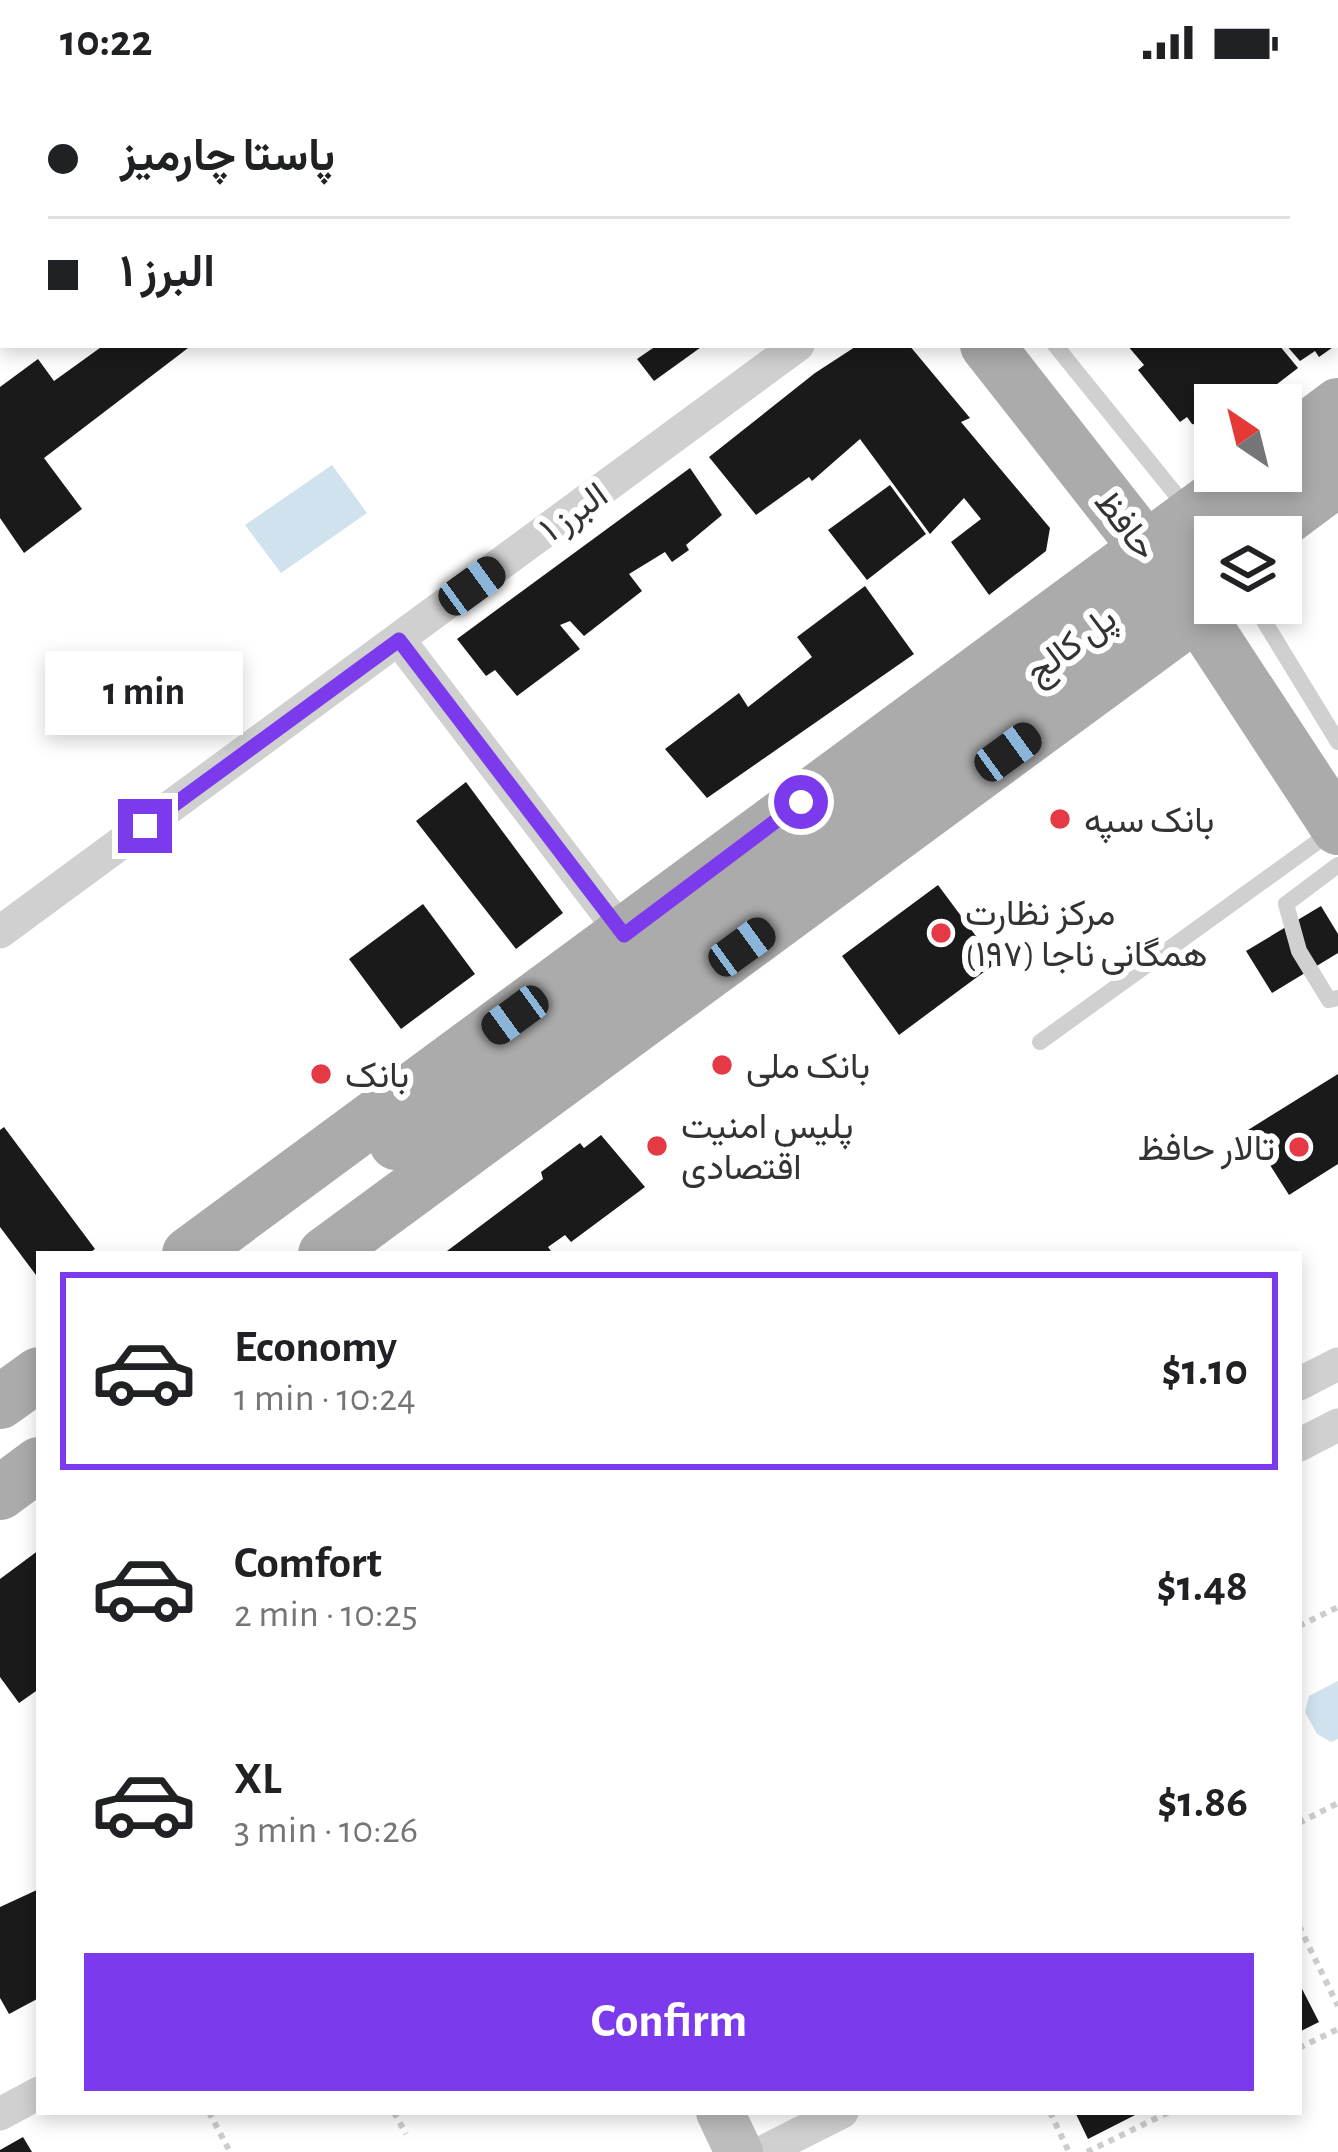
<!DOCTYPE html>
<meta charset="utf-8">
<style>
:root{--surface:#fff;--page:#f2f2f2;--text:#202124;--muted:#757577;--line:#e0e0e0;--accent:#7c3aed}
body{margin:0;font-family:"Alegreya Sans",Vazirmatn,sans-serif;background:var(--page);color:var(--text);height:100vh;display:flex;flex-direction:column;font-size:45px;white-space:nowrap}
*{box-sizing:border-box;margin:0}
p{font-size:39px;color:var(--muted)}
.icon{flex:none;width:66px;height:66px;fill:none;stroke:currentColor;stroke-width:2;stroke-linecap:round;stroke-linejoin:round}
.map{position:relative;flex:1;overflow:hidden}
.details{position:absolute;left:36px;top:1167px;width:1266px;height:864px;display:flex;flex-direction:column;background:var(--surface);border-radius:0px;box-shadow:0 6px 18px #0003}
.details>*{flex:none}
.hud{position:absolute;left:0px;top:0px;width:1338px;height:264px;box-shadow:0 6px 18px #0003;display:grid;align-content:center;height:264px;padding:0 48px;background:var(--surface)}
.needle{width:78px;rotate:325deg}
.fabs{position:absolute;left:1194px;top:300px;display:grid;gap:24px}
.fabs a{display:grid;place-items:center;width:108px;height:108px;border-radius:0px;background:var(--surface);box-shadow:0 6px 18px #0003;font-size:60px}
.end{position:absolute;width:54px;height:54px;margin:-27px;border:15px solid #7c3aed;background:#fff;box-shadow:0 0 0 6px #fff}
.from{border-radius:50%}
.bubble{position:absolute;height:84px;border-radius:0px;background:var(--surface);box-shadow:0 6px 18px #0003;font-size:39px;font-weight:700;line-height:84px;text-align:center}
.car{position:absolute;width:36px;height:72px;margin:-36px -18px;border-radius:15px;box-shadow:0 0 9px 3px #0007;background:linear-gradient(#222 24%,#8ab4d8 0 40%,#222 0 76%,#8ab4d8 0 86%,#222 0)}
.hud b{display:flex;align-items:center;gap:42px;height:114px;font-size:45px}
.hud b+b{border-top:3px solid var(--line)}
.hud i{width:30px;height:30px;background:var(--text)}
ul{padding:21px 0 0;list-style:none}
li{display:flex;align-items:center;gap:36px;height:198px;margin:0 24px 18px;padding:0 24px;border:6px solid transparent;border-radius:0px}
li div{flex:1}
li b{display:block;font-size:45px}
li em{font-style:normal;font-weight:700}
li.selected{border-color:var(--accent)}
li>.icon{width:108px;height:108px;stroke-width:1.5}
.action{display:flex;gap:24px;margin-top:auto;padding:24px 48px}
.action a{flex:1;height:138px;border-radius:0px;background:var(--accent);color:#fff;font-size:48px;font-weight:700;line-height:138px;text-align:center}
.status{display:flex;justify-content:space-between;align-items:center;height:84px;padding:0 60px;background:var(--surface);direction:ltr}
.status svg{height:33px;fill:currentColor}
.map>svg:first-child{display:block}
</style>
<div class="status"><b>10:22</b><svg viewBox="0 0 49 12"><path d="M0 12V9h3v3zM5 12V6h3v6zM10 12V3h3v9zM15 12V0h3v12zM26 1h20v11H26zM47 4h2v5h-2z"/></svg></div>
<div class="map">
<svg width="1338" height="2068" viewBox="0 0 1338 2068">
<rect width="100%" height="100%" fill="#fff"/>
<path fill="#cfe2ee" d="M332,381L367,429L281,489L245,441Z
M1338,1597V1655L1331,1658L1317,1650L1305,1628L1309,1612Z"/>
<path fill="#1a1a1a" d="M104,261H192L44,374L82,425L24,469L0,434V303L38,275L54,297Z
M650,261H704L654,297L637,275L653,264Z
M858,261H909L970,334L961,338L1050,444L1046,467L989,511L951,458L981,435L964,414L930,450L860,355L812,397L809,393L756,431L709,373L815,289Z
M1127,261H1279L1298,284L1250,321H1215V344L1192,340L1187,333L1180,338L1138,286L1144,281Z
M1286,261H1336L1319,273L1315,267L1300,277Z
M690,384L722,431L686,461L689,466L672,478L665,468L629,490L642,507L584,552L570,537L560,541L580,565L517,612L495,586L486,592L457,555Z
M890,401L926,450L867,496L828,446Z
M865,502L914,570L707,714L665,665L739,609L748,623L812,573L797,553Z
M466,698L563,829L516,865L416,737Z
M938,801L996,879L899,951L842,872Z
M423,820L475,890L401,945L349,875Z
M1321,822L1338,850V869L1272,909L1246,867Z
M1338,990V1080L1289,1111L1248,1046Z
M4,1043L95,1165L88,1170H39V1195L0,1143V1046Z
M601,1051L645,1103L571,1158L565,1151L548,1163L553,1170H443L543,1095L541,1088L580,1059L584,1064Z
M39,1466V1605L19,1619L0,1593V1495Z
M39,1805V1914L9,1930L0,1914V1823Z
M1299,1899L1319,1938L1299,1948Z
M1075,2028H1141L1088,2055Z
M23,2053L32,2068H0V2066Z"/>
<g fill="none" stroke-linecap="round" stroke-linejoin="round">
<path stroke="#cdcdcd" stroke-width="6" stroke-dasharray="6 6" stroke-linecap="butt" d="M1299,1542L1338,1523
M1299,1739L1338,1719
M1299,1842L1338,1922
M1299,1964L1338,1945
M209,2028L230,2068
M394,2028L406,2050
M1050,2028L1069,2068
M1087,2068L1169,2028"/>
<path stroke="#d0d0d0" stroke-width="16" d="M839,0L841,3
M1055,261L1186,423
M1253,519L1338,658
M1338,781L1286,820L1299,867L1329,916L1338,914
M1040,958L1331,748"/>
<path stroke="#d0d0d0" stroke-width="33" d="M1287,0L1289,3
M959,3L962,0
M1335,56L1338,59
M399,556L624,851
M0,848L798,261
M1299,1300L1338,1280
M1299,1361L1338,1341
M0,2030L39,2009
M763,2068L842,2028"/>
<path stroke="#bdbdbd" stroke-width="48" d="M749,0L753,3
M720,2028L739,2068"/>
<path stroke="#ababab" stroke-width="54" d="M782,0L785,3
M987,261L1197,529L1338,744
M1281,364L1338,321
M1260,453L1338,395
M189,1170L1251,387
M325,1170L1215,516
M0,1318L39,1290
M0,1409L39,1380"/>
<path stroke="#ababab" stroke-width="54" d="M396,1059L1338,361"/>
</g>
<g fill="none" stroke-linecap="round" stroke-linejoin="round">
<path stroke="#7c3aed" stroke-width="15" d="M145,742L399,556L624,851L801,718"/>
</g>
<g fill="#e63946" stroke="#fff" stroke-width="4.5">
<circle cx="1060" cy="735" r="12"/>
<circle cx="941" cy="849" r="12"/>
<circle cx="722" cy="981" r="12"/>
<circle cx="321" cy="990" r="12"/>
<circle cx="657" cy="1062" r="12"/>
<circle cx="1299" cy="1063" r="12"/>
</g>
<g text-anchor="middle" stroke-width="12" stroke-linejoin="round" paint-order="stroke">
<g font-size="36" fill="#333" stroke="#fff">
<text transform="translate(573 427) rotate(-36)" y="13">البرز ۱</text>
<text transform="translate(1127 440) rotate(52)" y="13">حافظ</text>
<text transform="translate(1070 560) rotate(-37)" y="13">پل کالج</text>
</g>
<g font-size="36" fill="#333" stroke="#fff" text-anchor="start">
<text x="1084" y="748">بانک سپه</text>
<text x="965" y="841">مرکز نظارت<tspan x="965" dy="41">همگانی ناجا (۱۹۷)</tspan></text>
<text x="746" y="994">بانک ملی</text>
<text x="345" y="1003">بانک</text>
<text x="681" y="1054">پلیس امنیت<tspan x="681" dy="41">اقتصادی</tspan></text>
<text x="1275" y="1076" text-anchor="end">تالار حافظ</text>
</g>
</g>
</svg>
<div class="fabs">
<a><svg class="needle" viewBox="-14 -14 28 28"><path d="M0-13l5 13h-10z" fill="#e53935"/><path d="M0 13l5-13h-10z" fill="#757577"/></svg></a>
<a><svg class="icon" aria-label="layers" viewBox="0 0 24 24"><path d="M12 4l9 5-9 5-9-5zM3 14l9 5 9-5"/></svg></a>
</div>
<i class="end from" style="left:801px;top:718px"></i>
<i class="end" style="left:145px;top:742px"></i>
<div class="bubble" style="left:45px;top:567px;width:198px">1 min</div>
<i class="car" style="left:472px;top:502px;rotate:54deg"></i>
<i class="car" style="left:1008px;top:668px;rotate:54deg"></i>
<i class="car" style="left:742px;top:863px;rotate:54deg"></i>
<i class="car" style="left:515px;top:931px;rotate:234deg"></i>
<div class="hud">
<b><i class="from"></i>پاستا چارمیز</b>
<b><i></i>البرز ۱</b>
</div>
<section class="details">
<ul>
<li class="selected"><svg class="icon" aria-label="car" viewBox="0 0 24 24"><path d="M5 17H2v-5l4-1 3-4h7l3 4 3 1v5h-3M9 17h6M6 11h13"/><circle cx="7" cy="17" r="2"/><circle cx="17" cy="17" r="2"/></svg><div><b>Economy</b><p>1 min · 10:24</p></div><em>$1.10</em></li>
<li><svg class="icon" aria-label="car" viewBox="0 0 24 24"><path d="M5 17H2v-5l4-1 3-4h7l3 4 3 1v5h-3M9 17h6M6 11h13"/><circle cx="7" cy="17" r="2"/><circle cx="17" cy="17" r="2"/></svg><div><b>Comfort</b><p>2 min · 10:25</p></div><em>$1.48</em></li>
<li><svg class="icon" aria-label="car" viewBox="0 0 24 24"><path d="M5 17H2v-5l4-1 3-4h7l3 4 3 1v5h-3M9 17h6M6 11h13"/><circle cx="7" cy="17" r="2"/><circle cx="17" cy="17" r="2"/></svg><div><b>XL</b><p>3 min · 10:26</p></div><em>$1.86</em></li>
</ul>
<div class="action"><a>Confirm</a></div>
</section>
</div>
